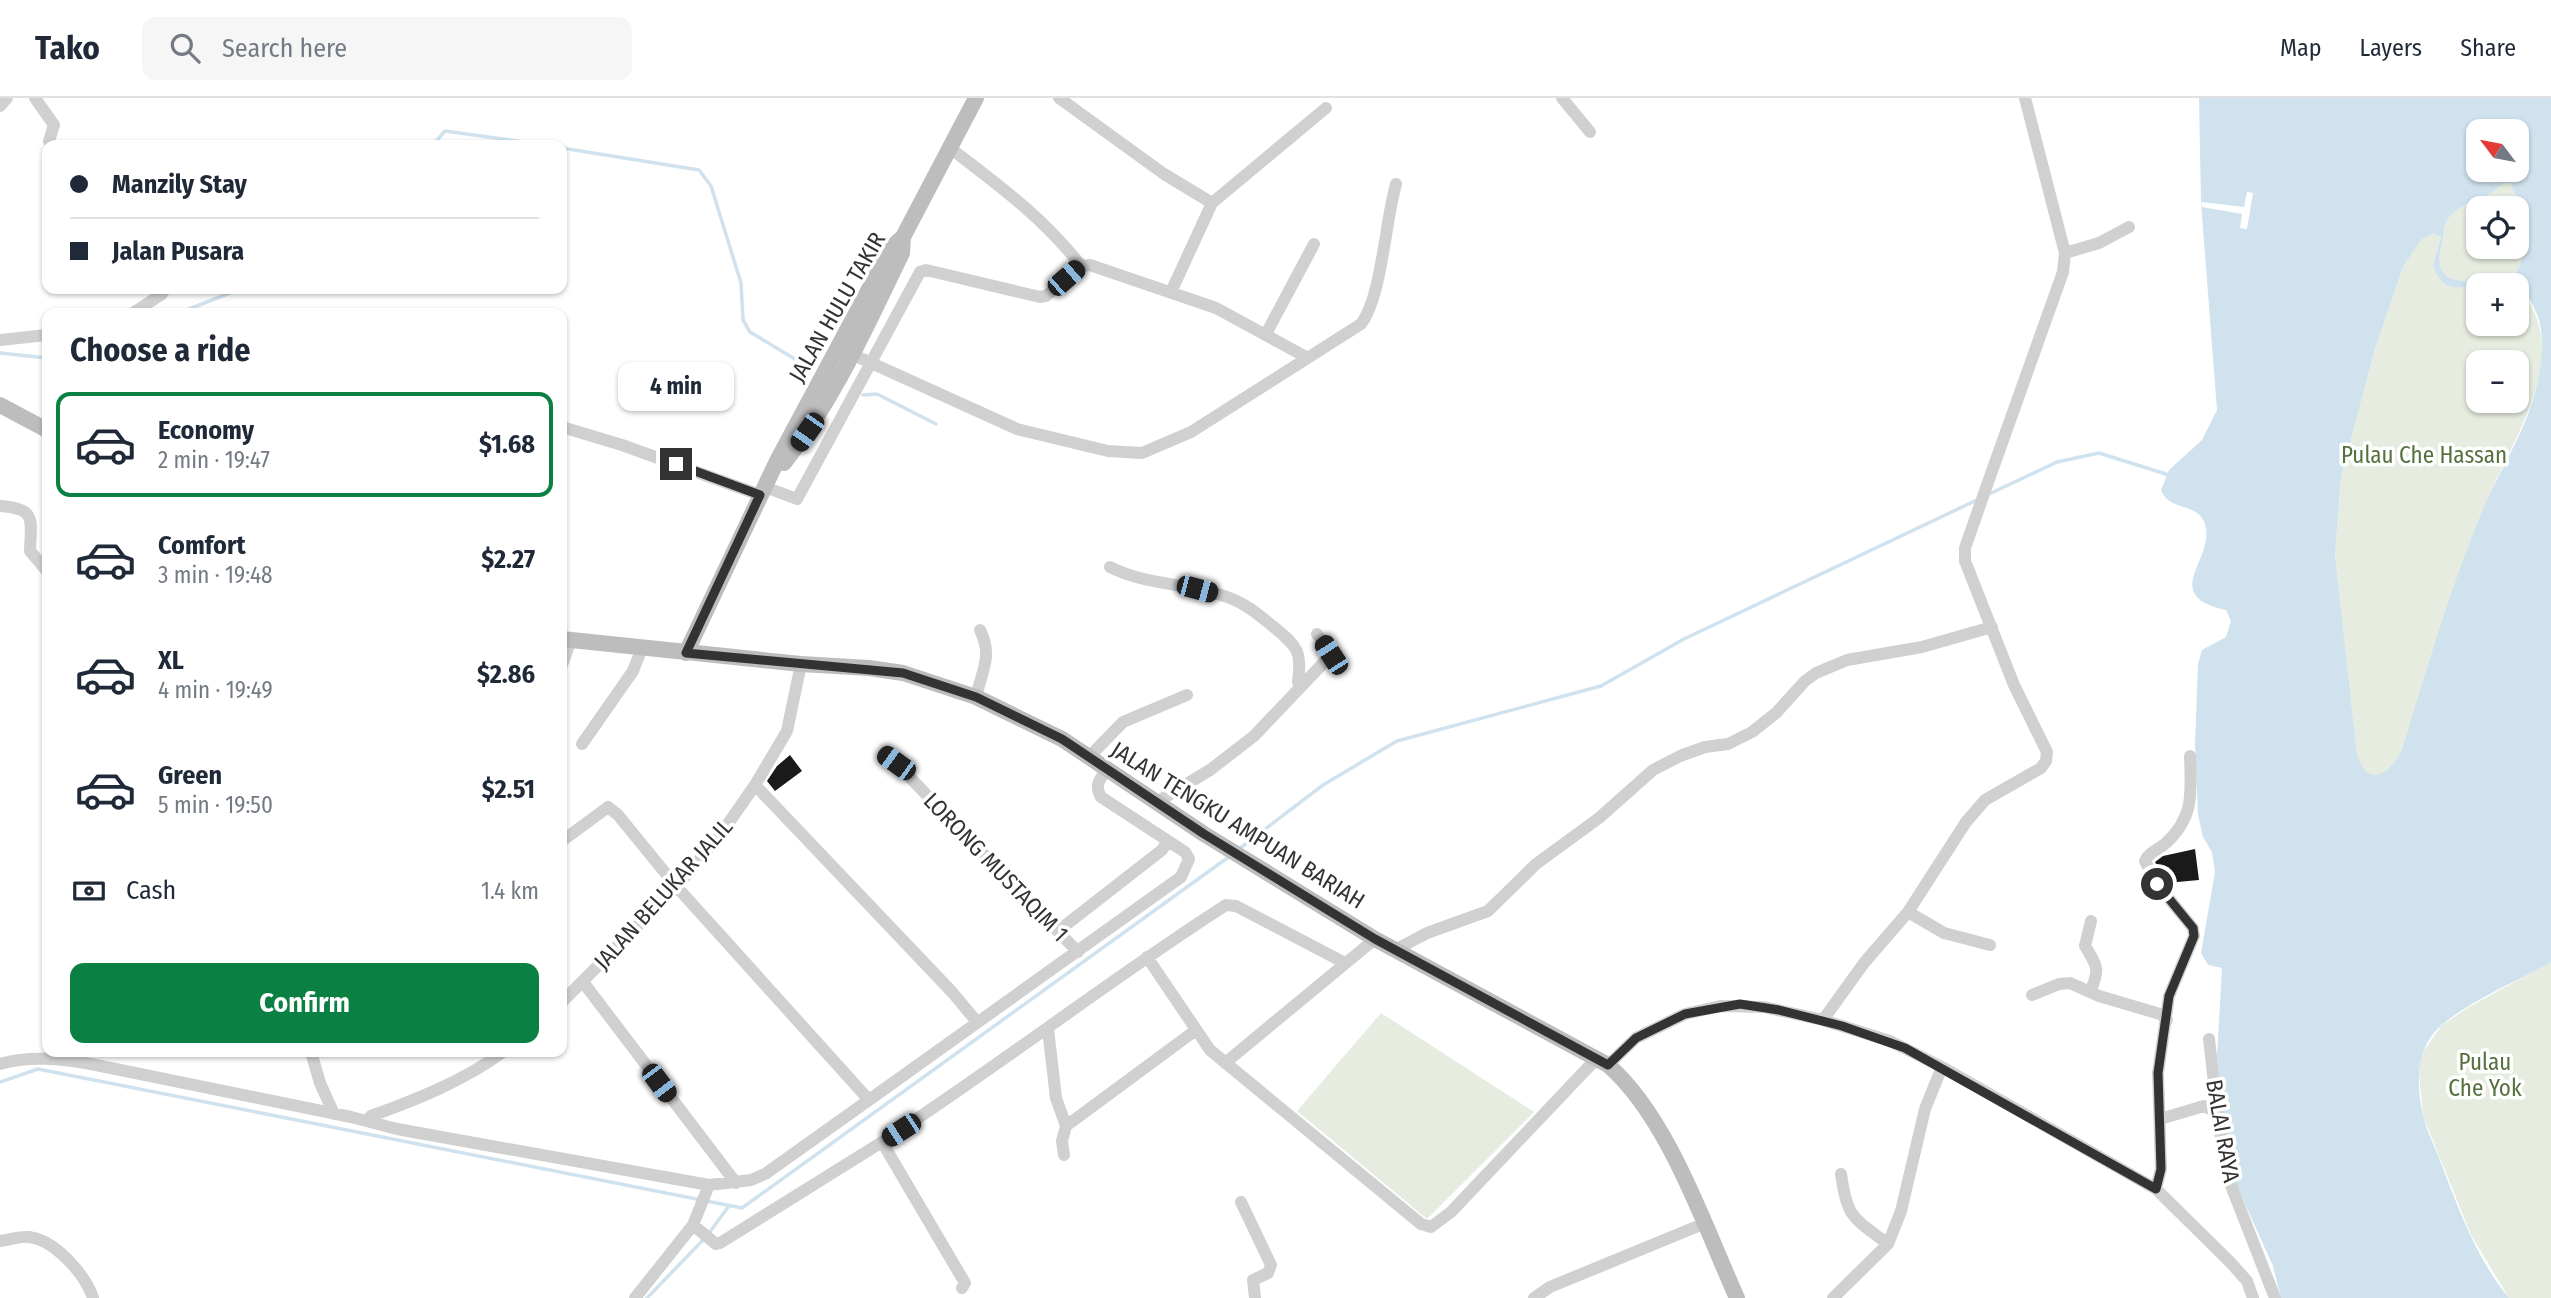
<!DOCTYPE html>
<meta charset="utf-8">
<style>
:root{--surface:#fff;--page:#f6f6f7;--text:#1f2937;--muted:#747a83;--line:#e0e1e3;--accent:#0b8043}
body{margin:0;font-family:"Fira Sans Condensed",sans-serif;background:var(--page);color:var(--text);height:100vh;display:flex;flex-direction:column;font-size:26px;white-space:nowrap}
*{box-sizing:border-box;margin:0}
p{font-size:23px;color:var(--muted)}
.icon{flex:none;width:38px;height:38px;fill:none;stroke:currentColor;stroke-width:2;stroke-linecap:round;stroke-linejoin:round}
.map{position:relative;flex:1;overflow:hidden}
.sheet{position:absolute;left:42px;top:210px;width:525px;height:749px;display:flex;flex-direction:column;background:var(--surface);border-radius:14px;box-shadow:0 2px 5px #0004}
.sheet>*{flex:none}
.hud{position:absolute;left:42px;top:42px;width:525px;height:154px;border-radius:14px;box-shadow:0 2px 5px #0004;display:grid;align-content:center;height:154px;padding:0 28px;background:var(--surface)}
.needle{width:46px;rotate:302deg}
.tools{position:absolute;left:2466px;top:21px;display:grid;gap:14px}
.tools a{display:grid;place-items:center;width:63px;height:63px;border-radius:14px;background:var(--surface);box-shadow:0 2px 5px #0004;font-size:35px}
.end{position:absolute;width:32px;height:32px;margin:-16px;border:9px solid #333;background:#fff;box-shadow:0 0 0 4px #fff}
.from{border-radius:50%}
.bubble{position:absolute;height:49px;border-radius:14px;background:var(--surface);box-shadow:0 2px 5px #0004;font-size:23px;font-weight:700;line-height:49px;text-align:center}
.car{position:absolute;width:21px;height:42px;margin:-21px -10px;border-radius:9px;box-shadow:0 0 5px 2px #0007;background:linear-gradient(#222 24%,#8ab4d8 0 40%,#222 0 76%,#8ab4d8 0 86%,#222 0)}
.hud b{display:flex;align-items:center;gap:24px;height:66px;font-size:26px}
.hud b+b{border-top:2px solid var(--line)}
.hud i{width:18px;height:18px;background:var(--text)}
ul{padding:0;list-style:none}
li{display:flex;align-items:center;gap:21px;height:105px;margin:0 14px 10px;padding:0 14px;border:4px solid transparent;border-radius:14px}
li div{flex:1}
li b{display:block;font-size:26px}
li em{font-style:normal;font-weight:700}
li.current{border-color:var(--accent)}
li>.icon{width:63px;height:63px;stroke-width:1.5}
h2{padding:0 28px;font-size:32px;line-height:84px}
.pay{display:flex;align-items:center;gap:18px;height:77px;padding:0 28px;font-size:26px}
.pay p{margin-inline-start:auto}
.button{display:flex;gap:14px;margin-top:auto;padding:14px 28px}
.button a{flex:1;height:80px;border-radius:14px;background:var(--accent);color:#fff;font-size:28px;font-weight:700;line-height:80px;text-align:center}
header{display:flex;align-items:center;gap:42px;box-sizing:border-box;height:98px;padding:0 35px;background:var(--surface);border-bottom:2px solid var(--line)}
header strong{font-size:33px}
nav{display:flex;gap:38px;margin-inline-start:auto;font-size:24px}
.search{width:490px;height:63px;background:var(--page);display:flex;align-items:center;gap:18px;box-sizing:border-box;padding:0 24px;border-radius:14px;color:var(--muted);font-size:26px}
.map>svg:first-child{display:block}
</style>
<header>
<strong>Tako</strong>
<div class="search"><svg class="icon" aria-label="search" viewBox="0 0 24 24"><circle cx="10" cy="10" r="6"/><path d="M15 15l6 6"/></svg>Search here</div>
<nav><a>Map</a><a>Layers</a><a>Share</a></nav>
</header>
<div class="map">
<svg width="2551" height="1200" viewBox="0 0 2551 1200">
<rect width="100%" height="100%" fill="#fff"/>
<path fill="#e6ecdf" fill-rule="evenodd" d="M2507,83L2511,86C2521,112 2532,152 2515,176C2487,181 2427,199 2442,147C2444,137 2443,125 2451,117C2462,106 2477,103 2489,96C2496,92 2500,87 2507,83ZM2478,110H2516V149H2478Z
M2434,135L2441,139L2433,167L2454,189L2478,188V226H2516V188C2535,205 2544,235 2542,260C2536,315 2502,362 2483,413C2452,493 2427,573 2401,654C2388,678 2366,690 2357,656L2335,457L2341,379L2375,251L2403,169L2421,142ZM2478,264H2516V303H2478Z
M2551,864V1200H2509L2471,1137L2423,1018L2419,976L2421,957L2441,928L2467,910Z
M1381,915L1534,1014L1427,1121L1297,1013Z"/>
<path fill="#cfe2ee" fill-rule="evenodd" d="M2199,0H2551V864C2519,883 2455,909 2433,936C2415,959 2417,990 2423,1017C2426,1031 2433,1045 2438,1057C2456,1105 2476,1161 2509,1200H2281L2273,1168L2236,1086L2225,1035L2217,959L2222,870L2208,867L2201,855L2215,774L2212,754L2203,739L2198,717L2195,645L2198,566L2202,552L2226,539L2231,523L2226,512C2158,497 2216,462 2205,426C2198,404 2169,414 2161,392L2169,372L2202,342L2217,312L2201,104ZM2478,33H2516V72H2478ZM2507,84L2511,86C2521,112 2532,152 2515,176C2487,181 2427,199 2442,147C2444,137 2443,125 2451,117C2462,106 2477,103 2489,96C2496,92 2500,87 2507,84ZM2434,135L2441,139L2433,167C2453,227 2508,138 2538,219C2546,243 2541,274 2534,298C2525,333 2499,374 2484,409C2450,489 2427,572 2401,654C2388,677 2367,690 2357,656L2335,457L2341,379L2375,251L2403,169L2421,142Z"/>
<path fill="#fff" d="M2247,94L2253,95L2247,131L2240,130L2242,116L2202,109L2201,104L2244,109Z"/>
<g fill="none" stroke-linecap="round" stroke-linejoin="round">
<path stroke="#cfe2ee" stroke-width="3.5" d="M433,47L445,33L545,47
M562,50L699,72L711,88L741,185L743,222L750,234L810,270
M179,215L240,191
M0,255L47,260
M863,297L877,296L936,326
M1989,396L2057,364L2099,355L2169,377
M1239,751L1323,687L1397,643L1601,588L1684,541L1979,401
M0,984L38,971L742,1110L1230,758
M709,1135L729,1108
M647,1200L704,1141"/>
</g>
<path fill="#1a1a1a" d="M790,657L802,673L775,693L767,683L777,668Z
M2195,751L2199,782L2167,785L2155,764L2163,758Z"/>
<g fill="none" stroke-linecap="round" stroke-linejoin="round">
<path stroke="#d0d0d0" stroke-width="12" d="M35,0L54,27L49,43
M1059,0L1164,76L1212,105
M1562,0L1590,34
M0,8L7,0
M950,50C997,86 1044,120 1081,168
M2065,155L2099,145L2129,129
M1171,194L1212,105L1326,10
M133,215L162,196L165,191
M1266,236L1314,146
M0,242L47,237
M847,254L1017,331L1108,353L1142,355L1191,334L1361,226C1382,198 1385,124 1396,86
M562,329L622,347L760,397
M765,389L797,401L920,174L926,172L1040,199L1046,198L1081,168L1090,167L1216,210L1306,259
M0,408C37,411 31,421 30,453L47,473
M1110,469C1147,488 1191,485 1230,500C1248,507 1260,518 1275,530C1298,549 1302,554 1298,584L1301,588
M562,567L571,542
M976,599C982,572 993,558 980,532
M582,646L633,573L642,550
M884,656L896,665L1078,854
M1089,659L1123,624L1187,597
M755,687L952,894L977,924
M1157,704L1210,672L1254,638L1331,557L1317,536
M1908,814L1944,835L1990,847
M1058,833L1162,752L1168,743
M1395,852L1427,835L1488,813L1536,766L1599,720L1653,672L1680,658L1705,649L1728,646L1752,634L1776,615L1805,583L1816,575L1847,562L1922,549L1992,529
M1147,859L1210,952L1421,1126L1431,1129L1451,1114L1597,960
M583,884L736,1085
M2090,894C2100,872 2098,869 2085,848L2091,823
M2032,897L2059,886L2070,885L2099,898L2160,916L2167,922
M562,904L680,785L723,733L755,687L787,633L801,566
M1823,922L1864,865L1908,814L1966,724L1985,702L2041,670L2046,663L2047,654L2014,587L1965,463V450L1987,387L2063,174L2065,155L2025,0
M1048,931L1056,1000L1066,1028
M2209,941L2219,1029L2230,1085L2275,1200
M311,954L320,985L334,1016
M1225,965L1375,841
M0,966C30,957 61,961 91,966L351,1019L397,1031L709,1087L751,1082L765,1076L869,1002L676,788L618,717L608,709L562,743
M1608,967L1636,940L1685,916L1720,908L1764,909L1823,922L1890,943L1942,969L2156,1091L2231,1165L2247,1183L2253,1200
M869,1002L1181,779L1189,761L1185,754L1101,699C1094,687 1100,681 1107,671
M2160,1021L2204,1008L2218,1015
M367,1023L371,1018C418,1001 463,983 503,954
M882,1044C999,968 1109,882 1226,807L1236,808L1345,865
M1064,1057L1062,1043L1066,1028L1196,932
M1841,1076C1847,1121 1854,1120 1888,1146
M2156,1091L2161,1071L2158,975L2169,898L2194,838L2193,830L2157,786L2145,763C2149,754 2158,752 2166,745C2195,718 2191,694 2190,658
M1241,1104L1271,1167L1268,1175L1253,1182L1255,1200
M693,1127L716,1146L720,1145L882,1044L965,1185L962,1190
M0,1143C9,1142 20,1138 29,1139C55,1142 85,1176 93,1200
M635,1200L693,1127L709,1087
M1534,1200L1550,1189L1703,1126
M1833,1200L1888,1146L1901,1113L1925,1011L1942,969"/>
<path stroke="#bdbdbd" stroke-width="16" d="M0,307L47,332
M784,365C834,302 867,227 902,155L903,139
M562,541L801,566L869,570L903,575L976,599L1062,641L1204,736L1375,841L1608,967C1668,1019 1704,1127 1737,1200
M686,555L777,363L891,150L903,139L976,0"/>
</g>
<g fill="none" stroke-linecap="round" stroke-linejoin="round">
<path stroke="#333" stroke-width="9" d="M676,366L760,397L686,555L903,575L976,599L1062,641L1204,736L1375,841L1608,967L1636,940L1685,916L1740,906L1779,912L1842,928L1905,950L2156,1091L2161,1071L2158,975L2169,898L2194,838L2193,830L2157,786"/>
</g>
<g text-anchor="middle" stroke-width="7" stroke-linejoin="round" paint-order="stroke">
<g font-size="23" fill="#333" stroke="#fff">
<text transform="translate(837 209) rotate(-60)" y="8">JALAN HULU TAKIR</text>
<text transform="translate(1238 727) rotate(32)" y="8">JALAN TENGKU AMPUAN BARIAH</text>
<text transform="translate(996 769) rotate(46)" y="8">LORONG MUSTAQIM 1</text>
<text transform="translate(663 796) rotate(-48)" y="8">JALAN BELUKAR JALIL</text>
<text transform="translate(2223 1033) rotate(80)" y="8">BALAI RAYA</text>
</g>
<g font-size="23" fill="#56703f" stroke="#fff">
<text x="2424" y="365">Pulau Che Hassan</text>
<text x="2485" y="972">Pulau<tspan x="2485" dy="26">Che Yok</tspan></text>
</g>
</g>
</svg>
<div class="tools">
<a><svg class="needle" viewBox="-14 -14 28 28"><path d="M0-13l5 13h-10z" fill="#e53935"/><path d="M0 13l5-13h-10z" fill="#747a83"/></svg></a>
<a><svg class="icon" aria-label="locate" viewBox="0 0 24 24"><circle cx="12" cy="12" r="6"/><path d="M12 2v4M12 18v4M2 12h4M18 12h4"/></svg></a>
<a>+</a>
<a>−</a>
</div>
<i class="end from" style="left:2157px;top:786px"></i>
<i class="end" style="left:676px;top:366px"></i>
<div class="bubble" style="left:618px;top:264px;width:116px">4 min</div>
<i class="car" style="left:1066px;top:180px;rotate:49deg"></i>
<i class="car" style="left:807px;top:334px;rotate:215deg"></i>
<i class="car" style="left:1197px;top:491px;rotate:105deg"></i>
<i class="car" style="left:1331px;top:557px;rotate:327deg"></i>
<i class="car" style="left:896px;top:665px;rotate:306deg"></i>
<i class="car" style="left:659px;top:985px;rotate:143deg"></i>
<i class="car" style="left:901px;top:1032px;rotate:237deg"></i>
<div class="hud">
<b><i class="from"></i>Manzily Stay</b>
<b><i></i>Jalan Pusara</b>
</div>
<section class="sheet">
<h2>Choose a ride</h2>
<ul>
<li class="current"><svg class="icon" aria-label="car" viewBox="0 0 24 24"><path d="M5 17H2v-5l4-1 3-4h7l3 4 3 1v5h-3M9 17h6M6 11h13"/><circle cx="7" cy="17" r="2"/><circle cx="17" cy="17" r="2"/></svg><div><b>Economy</b><p>2 min · 19:47</p></div><em>$1.68</em></li>
<li><svg class="icon" aria-label="car" viewBox="0 0 24 24"><path d="M5 17H2v-5l4-1 3-4h7l3 4 3 1v5h-3M9 17h6M6 11h13"/><circle cx="7" cy="17" r="2"/><circle cx="17" cy="17" r="2"/></svg><div><b>Comfort</b><p>3 min · 19:48</p></div><em>$2.27</em></li>
<li><svg class="icon" aria-label="car" viewBox="0 0 24 24"><path d="M5 17H2v-5l4-1 3-4h7l3 4 3 1v5h-3M9 17h6M6 11h13"/><circle cx="7" cy="17" r="2"/><circle cx="17" cy="17" r="2"/></svg><div><b>XL</b><p>4 min · 19:49</p></div><em>$2.86</em></li>
<li><svg class="icon" aria-label="car" viewBox="0 0 24 24"><path d="M5 17H2v-5l4-1 3-4h7l3 4 3 1v5h-3M9 17h6M6 11h13"/><circle cx="7" cy="17" r="2"/><circle cx="17" cy="17" r="2"/></svg><div><b>Green</b><p>5 min · 19:50</p></div><em>$2.51</em></li>
</ul>
<div class="pay"><svg class="icon" aria-label="cash" viewBox="0 0 24 24"><path d="M3 7h18v10H3z"/><circle cx="12" cy="12" r="2"/></svg>Cash<p>1.4 km</p></div>
<div class="button"><a>Confirm</a></div>
</section>
</div>
